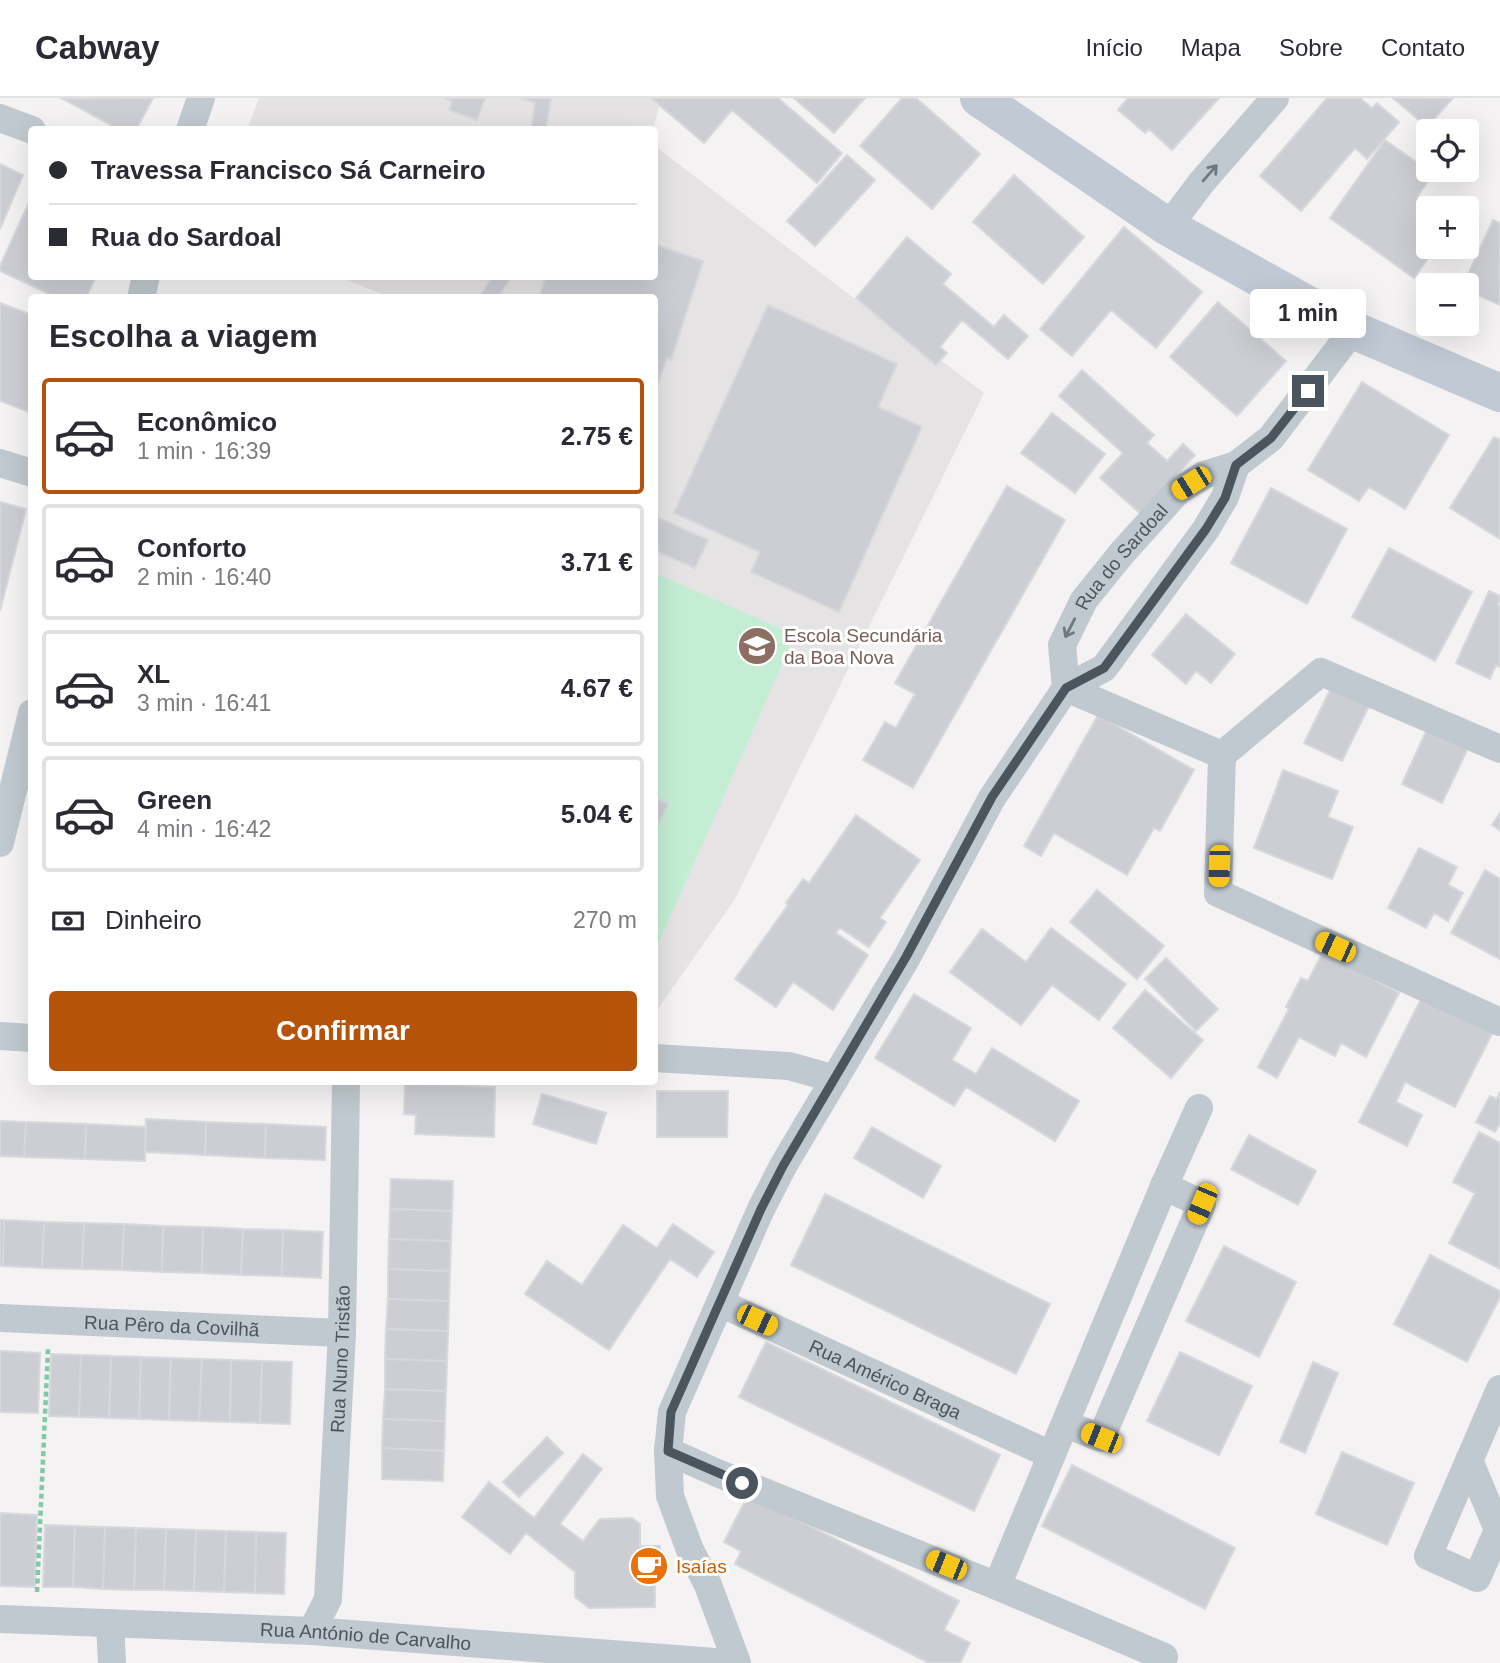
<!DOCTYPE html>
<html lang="pt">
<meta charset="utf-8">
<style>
:root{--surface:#fff;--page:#f7f7f7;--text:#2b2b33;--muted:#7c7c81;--line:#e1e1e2;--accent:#b45309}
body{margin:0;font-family:Arial,sans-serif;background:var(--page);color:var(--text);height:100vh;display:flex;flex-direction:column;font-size:26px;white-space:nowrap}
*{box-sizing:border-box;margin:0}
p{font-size:23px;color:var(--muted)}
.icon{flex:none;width:38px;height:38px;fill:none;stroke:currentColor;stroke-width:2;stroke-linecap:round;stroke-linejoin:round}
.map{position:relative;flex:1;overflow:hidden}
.details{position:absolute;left:28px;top:196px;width:630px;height:791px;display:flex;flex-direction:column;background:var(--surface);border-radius:7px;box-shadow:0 7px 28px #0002}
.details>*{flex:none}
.banner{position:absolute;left:28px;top:28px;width:630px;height:154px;border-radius:7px;box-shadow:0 7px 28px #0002;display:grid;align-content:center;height:154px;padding:0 21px;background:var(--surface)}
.tools{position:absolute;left:1416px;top:21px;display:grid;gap:14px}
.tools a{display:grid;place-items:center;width:63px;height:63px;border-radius:7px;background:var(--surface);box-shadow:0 7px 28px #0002;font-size:35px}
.end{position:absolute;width:32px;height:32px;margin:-16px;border:9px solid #4a555e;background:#fff;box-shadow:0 0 0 4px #fff}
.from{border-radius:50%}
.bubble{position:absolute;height:49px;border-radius:7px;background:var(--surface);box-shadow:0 7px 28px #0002;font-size:23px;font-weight:700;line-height:49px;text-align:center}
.car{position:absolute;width:21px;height:42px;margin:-21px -10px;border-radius:9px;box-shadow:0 0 5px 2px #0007;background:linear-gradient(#f5c518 24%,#345 0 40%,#f5c518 0 76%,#345 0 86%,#f5c518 0)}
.banner b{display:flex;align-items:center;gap:24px;height:66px;font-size:26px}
.banner b+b{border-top:2px solid var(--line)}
.banner i{width:18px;height:18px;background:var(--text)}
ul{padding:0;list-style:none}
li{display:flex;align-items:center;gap:21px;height:116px;margin:0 14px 10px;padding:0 7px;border:4px solid var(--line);border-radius:7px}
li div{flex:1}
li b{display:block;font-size:26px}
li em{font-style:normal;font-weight:700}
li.on{border-color:var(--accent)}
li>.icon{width:63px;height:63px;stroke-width:1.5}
h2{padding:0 21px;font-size:32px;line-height:84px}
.pay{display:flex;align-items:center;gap:18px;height:77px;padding:0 21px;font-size:26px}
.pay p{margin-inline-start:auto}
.primary-button{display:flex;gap:14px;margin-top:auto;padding:14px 21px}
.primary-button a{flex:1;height:80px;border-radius:7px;background:var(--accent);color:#fff;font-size:28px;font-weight:700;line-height:80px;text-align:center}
header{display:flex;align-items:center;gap:42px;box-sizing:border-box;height:98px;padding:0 35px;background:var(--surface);border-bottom:2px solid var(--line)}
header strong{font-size:33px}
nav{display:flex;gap:38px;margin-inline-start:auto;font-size:24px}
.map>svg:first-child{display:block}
</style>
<header>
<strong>Cabway</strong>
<nav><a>Início</a><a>Mapa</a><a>Sobre</a><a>Contato</a></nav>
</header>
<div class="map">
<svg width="1500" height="1565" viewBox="0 0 1500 1565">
<rect width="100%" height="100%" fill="#f4f2f2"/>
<path fill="#e5e3e3" d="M259,0H662L653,31L247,32Z
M655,48L928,257L930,254L984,295L735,801L655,915L654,200L390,199L339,179L654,178Z"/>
<path fill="#c4eed4" d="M655,475L795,537L655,853Z"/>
<path fill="#ccced4" stroke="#d6d8dc" stroke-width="2" d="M153,0L136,32H120L63,1Z
M445,0H485L477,22L449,12L452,3Z
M521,0H551L546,32H531L535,5Z
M651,0H778L842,55L817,85L732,12L704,45Z
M794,0H865L834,35Z
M902,0H916L980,56L932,111L860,48Z
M1128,0H1219L1172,52L1149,31L1145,35L1118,12Z
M1327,0H1360L1372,10L1377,5L1399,24L1367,61L1355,50L1301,113L1260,78Z
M1393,0H1453L1427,29Z
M1385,42L1433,76L1417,99L1432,110H1428V149H1436L1414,180L1330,120Z
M847,57L875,82L815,148L787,123Z
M0,66L23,77L0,131Z
M1014,77L1084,139L1043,186L973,124Z
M32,98V178H96L86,200H58L0,173V168Z
M1493,122L1500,125V207L1466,192V187H1463Z
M1124,129L1202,194L1156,250L1111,212L1072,258L1040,231Z
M907,139L951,176L943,186L994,229L1004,217L1028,238L1008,261L962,222L940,249L947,255L936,267L856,200Z
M654,146L703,163L671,262L667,260L654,297V200H539L546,178H654Z
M493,178H512L497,200H479Z
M1218,204L1286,263L1237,318L1170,259Z
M0,205L32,217V315L0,303Z
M768,207L897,266L878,309L922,329L839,514L751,474L760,454L674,415Z
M1082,272L1154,337L1147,345L1167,363L1183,346L1195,357L1141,416L1100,380L1123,355L1059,298Z
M1362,284L1449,337L1405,411L1369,389L1359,403L1308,372Z
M1052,315L1105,356L1075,395L1021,355Z
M1494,339L1500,342V441L1450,410Z
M1007,388L1065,422L913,690L863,662L885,624L896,630L915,596L895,585Z
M1271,390L1347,431L1307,506L1231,465Z
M0,404L26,411L0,513Z
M654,418L708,442L695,470L654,452Z
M1389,450L1472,494L1435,563L1352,519Z
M1489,493L1500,498L1498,507L1500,508V569L1496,567L1490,581L1456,565Z
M1186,516L1235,556L1211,585L1196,573L1186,586L1152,557Z
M1332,588L1370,606L1342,663L1304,645Z
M1098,617L1194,672L1160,733L1154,730L1127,777L1054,735L1041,758L1024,748Z
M1427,631L1468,650L1442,705L1402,686Z
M1283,672L1338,693L1328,719L1353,729L1332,781L1254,750Z
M654,699L668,706L654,735Z
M1500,715V732L1492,727Z
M856,717L920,762L880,820L886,824L869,849L840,830L836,835L868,857L833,912L793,884L776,909L735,881L788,807L786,805L803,781L809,785Z
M1419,750L1457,769L1448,787L1463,795L1448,823L1434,815L1426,830L1388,810Z
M1485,772L1500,781V861L1451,835Z
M1097,792L1164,848L1137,881L1070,824Z
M1051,830L1126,886L1099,922L1052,887L1021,927L950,874L982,831L1026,864Z
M1323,854L1399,895L1366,959L1341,945L1335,958L1299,939L1277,980L1258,969L1289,911L1286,909L1301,880L1308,883Z
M1166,860L1218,911L1196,933L1145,881Z
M1145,892L1203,942L1171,980L1113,930Z
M914,896L971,930L952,962L976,976L992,950L1079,1003L1055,1043L966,989L954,1008L875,960Z
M1422,899L1493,934L1455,1009L1405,984L1396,1004L1422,1017L1407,1048L1359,1024Z
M405,985L495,989L494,1039L415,1036L416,1017L404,1016Z
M657,993H728L727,1039H657Z
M1500,994V1025L1495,1034L1476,1024L1490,998L1497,1001Z
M542,996L606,1015L596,1046L533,1026Z
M146,1021L206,1024L205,1057L145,1054Z
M0,1023L26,1024L24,1059L0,1058Z
M26,1024L86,1026L85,1061L24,1059Z
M206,1024L266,1026L265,1060L205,1057Z
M86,1026L146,1029L145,1063L85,1061Z
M266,1026L326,1029L325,1062L265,1060Z
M872,1029L941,1068L923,1100L854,1060Z
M1479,1034L1500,1045V1171L1449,1145L1475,1095L1453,1084Z
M1249,1037L1316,1073L1298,1107L1231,1071Z
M391,1081L453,1083L452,1113L390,1111Z
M825,1096L1050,1206L1016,1276L791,1167Z
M390,1111L452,1113L451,1143L389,1141Z
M0,1122H4L3,1168H0Z
M4,1122L44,1124L42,1170L3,1168Z
M44,1124L84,1125L82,1171L42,1170Z
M84,1125L124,1126L122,1172L82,1171Z
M124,1126L163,1128L162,1174L122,1172Z
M673,1126L714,1154L697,1179L670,1161L609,1252L525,1196L547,1163L582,1187L623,1127L657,1150Z
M163,1128L203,1129L202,1175L162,1174Z
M203,1129L243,1131L241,1177L202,1175Z
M243,1131L283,1132L282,1178L241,1177Z
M283,1132L323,1134L321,1180L282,1178Z
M389,1141L451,1143L450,1173L388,1171Z
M1224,1148L1296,1184L1259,1259L1186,1223Z
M1430,1157L1500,1193V1199L1467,1264L1394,1226Z
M388,1171L450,1173L449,1203L388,1201Z
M388,1201L449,1203L448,1233L386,1231Z
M386,1231L448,1233L447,1263L385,1261Z
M766,1244L1000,1357L974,1413L739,1299Z
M0,1253L40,1255L38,1315L0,1314Z
M1180,1254L1252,1288L1219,1357L1147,1323Z
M51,1256L81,1257L79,1319L49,1318Z
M81,1257L111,1258L109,1320L79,1319Z
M111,1258L141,1259L139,1321L109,1320Z
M141,1259L171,1260L169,1322L139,1321Z
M171,1260L202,1261L199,1323L169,1322Z
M202,1261L231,1262L230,1324L199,1323Z
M385,1261L447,1263L446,1293L385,1291Z
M231,1262L262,1263L260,1325L230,1324Z
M262,1263L292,1264L290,1326L260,1325Z
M1313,1264L1338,1275L1305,1355L1280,1344Z
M385,1291L446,1293L445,1323L383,1321Z
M383,1321L445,1323L444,1353L382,1350Z
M547,1339L563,1355L519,1399L503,1384Z
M382,1350L444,1353L443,1383L382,1381Z
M1342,1354L1414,1385L1387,1447L1316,1416Z
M583,1356L602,1371L560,1426L583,1443L600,1421L632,1420L640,1426V1448H660V1472L655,1480V1509L589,1510L575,1499V1474L526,1435L510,1456L462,1419L489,1384L534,1420Z
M1072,1367L1235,1450L1205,1511L1042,1428Z
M748,1397L959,1503L944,1532L970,1545L960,1565H929L735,1466L741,1453L724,1444Z
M0,1415L37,1417L35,1489L0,1488Z
M45,1427L75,1428L73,1489H43Z
M75,1428L105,1429L103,1491L73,1489Z
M105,1429L136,1430L134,1492L103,1491Z
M136,1430L166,1431L164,1492H134Z
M166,1431L196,1432L194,1493L164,1492Z
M196,1432L226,1433L224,1494L194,1493Z
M226,1433L256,1434L255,1495L224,1494Z
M256,1434L286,1435L284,1496L255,1495Z"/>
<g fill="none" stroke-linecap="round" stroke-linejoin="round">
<path stroke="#7ecaa5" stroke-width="4.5" stroke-dasharray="5 3.5" stroke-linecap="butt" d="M37,1494L48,1251"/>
<g stroke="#c0c9cf" stroke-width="28">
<path d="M0,20L32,32"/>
<path d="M190,32L201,0"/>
<path d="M1168,129L1201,85L1275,0"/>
<path d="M141,200L146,178"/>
<path d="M0,365L32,375"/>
<path d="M1066,590L1222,657L1218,795L1500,924"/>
<path id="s1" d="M1066,590L1062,547L1084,502L1122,455L1178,393L1204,377L1236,367L1271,340L1353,232"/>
<path d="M1222,657L1321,574L1500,651"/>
<path d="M0,745L32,615"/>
<path d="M0,938L32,940"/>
<path d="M654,960L789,968L835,981"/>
<path id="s2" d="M720,1205L1051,1357"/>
<path id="s3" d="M0,1220L342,1235"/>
<path d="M1065,1326L1101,1340L1202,1106L1164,1088"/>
<path d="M668,1353L717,1375L997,1488L1164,1559"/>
<path d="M1469,1362L1498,1432L1477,1480L1428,1458L1500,1291"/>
<path d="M997,1488L1164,1088L1199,1010"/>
<path id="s4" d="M0,1521L312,1533L728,1565"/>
<path d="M110,1525L112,1565"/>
<path id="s5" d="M312,1533L328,1501L342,1235L346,984"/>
<path d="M737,1565L708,1487L690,1452L670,1398L668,1353L672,1314L761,1111L783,1068L907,859L992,700L1066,590L1104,570L1206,431L1225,399L1236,367"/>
</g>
<path stroke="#c1cad4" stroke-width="38" d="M979,0L1168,129L1353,232L1500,295"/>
</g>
<defs><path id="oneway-shaft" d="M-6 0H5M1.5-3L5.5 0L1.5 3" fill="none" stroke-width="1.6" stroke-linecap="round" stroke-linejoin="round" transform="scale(1.75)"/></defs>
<g stroke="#6d7880">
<use href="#oneway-shaft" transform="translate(1210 75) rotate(-49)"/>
<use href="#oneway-shaft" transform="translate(1070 530) rotate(117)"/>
</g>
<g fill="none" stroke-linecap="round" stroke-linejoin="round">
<path stroke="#4a555e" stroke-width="9" d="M742,1385L668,1353L671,1314L761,1111L783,1068L906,859L992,699L1066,590L1104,570L1206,431L1225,400L1236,367L1271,340L1308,293"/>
</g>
<defs>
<g id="school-disc" transform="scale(2.0125)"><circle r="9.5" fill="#8d6e63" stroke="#fff"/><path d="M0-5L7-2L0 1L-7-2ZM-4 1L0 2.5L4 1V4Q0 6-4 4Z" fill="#fff"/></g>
<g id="cafe-disc" transform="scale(2.0125)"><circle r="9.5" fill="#e8710a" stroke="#fff"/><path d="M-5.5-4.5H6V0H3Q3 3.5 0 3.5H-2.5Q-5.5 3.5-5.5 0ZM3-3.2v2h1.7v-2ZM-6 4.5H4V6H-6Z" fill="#fff"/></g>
</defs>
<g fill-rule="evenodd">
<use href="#school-disc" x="757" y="548"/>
<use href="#cafe-disc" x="649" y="1468"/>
</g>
<g text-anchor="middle" stroke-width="6" stroke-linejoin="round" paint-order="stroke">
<g font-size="19" fill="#4a555e" stroke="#fff">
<text dy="7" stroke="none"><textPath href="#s1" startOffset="150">Rua do Sardoal</textPath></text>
<text dy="7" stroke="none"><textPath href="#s3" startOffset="172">Rua Pêro da Covilhã</textPath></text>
<text dy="7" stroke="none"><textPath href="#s5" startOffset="276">Rua Nuno Tristão</textPath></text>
<text dy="7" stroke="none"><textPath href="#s2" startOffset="182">Rua Américo Braga</textPath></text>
<text dy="7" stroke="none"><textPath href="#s4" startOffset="366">Rua António de Carvalho</textPath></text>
</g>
<g font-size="19" fill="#785e54" stroke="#fff" text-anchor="start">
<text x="784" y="544">Escola Secundária<tspan x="784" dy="22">da Boa Nova</tspan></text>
</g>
<g font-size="19" fill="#c56008" stroke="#fff" text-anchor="start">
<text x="676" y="1475">Isaías</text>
</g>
</g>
</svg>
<div class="tools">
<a><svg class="icon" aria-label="locate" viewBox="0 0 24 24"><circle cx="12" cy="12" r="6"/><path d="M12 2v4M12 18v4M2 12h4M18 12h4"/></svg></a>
<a>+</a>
<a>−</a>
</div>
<i class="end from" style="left:742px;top:1385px"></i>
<i class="end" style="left:1308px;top:293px"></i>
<div class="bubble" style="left:1250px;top:191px;width:116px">1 min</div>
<i class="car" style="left:1191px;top:385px;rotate:238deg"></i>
<i class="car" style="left:1219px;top:768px;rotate:182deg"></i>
<i class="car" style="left:1335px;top:849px;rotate:294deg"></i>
<i class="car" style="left:1202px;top:1106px;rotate:203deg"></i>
<i class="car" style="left:757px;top:1222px;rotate:115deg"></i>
<i class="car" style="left:1101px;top:1340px;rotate:292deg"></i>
<i class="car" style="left:946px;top:1467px;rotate:292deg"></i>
<div class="banner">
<b><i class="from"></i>Travessa Francisco Sá Carneiro</b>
<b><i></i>Rua do Sardoal</b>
</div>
<section class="details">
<h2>Escolha a viagem</h2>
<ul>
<li class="on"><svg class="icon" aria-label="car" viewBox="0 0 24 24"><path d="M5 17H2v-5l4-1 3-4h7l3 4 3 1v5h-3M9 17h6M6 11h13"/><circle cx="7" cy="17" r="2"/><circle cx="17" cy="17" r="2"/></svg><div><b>Econômico</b><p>1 min · 16:39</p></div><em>2.75 €</em></li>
<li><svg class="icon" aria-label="car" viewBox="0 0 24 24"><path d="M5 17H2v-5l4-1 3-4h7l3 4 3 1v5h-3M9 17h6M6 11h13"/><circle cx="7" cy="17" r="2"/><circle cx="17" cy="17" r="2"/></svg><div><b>Conforto</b><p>2 min · 16:40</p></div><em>3.71 €</em></li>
<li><svg class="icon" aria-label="car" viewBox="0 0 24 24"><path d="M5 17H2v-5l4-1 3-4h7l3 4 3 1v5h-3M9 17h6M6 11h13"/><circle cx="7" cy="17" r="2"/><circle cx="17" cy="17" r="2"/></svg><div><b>XL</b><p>3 min · 16:41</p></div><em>4.67 €</em></li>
<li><svg class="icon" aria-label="car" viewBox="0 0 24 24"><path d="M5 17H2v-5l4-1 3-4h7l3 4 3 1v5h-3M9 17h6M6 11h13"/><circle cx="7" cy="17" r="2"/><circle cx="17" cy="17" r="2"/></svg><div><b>Green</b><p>4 min · 16:42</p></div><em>5.04 €</em></li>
</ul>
<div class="pay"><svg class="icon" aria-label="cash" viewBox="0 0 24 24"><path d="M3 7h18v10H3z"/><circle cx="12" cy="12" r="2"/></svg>Dinheiro<p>270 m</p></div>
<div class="primary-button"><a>Confirmar</a></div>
</section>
</div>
